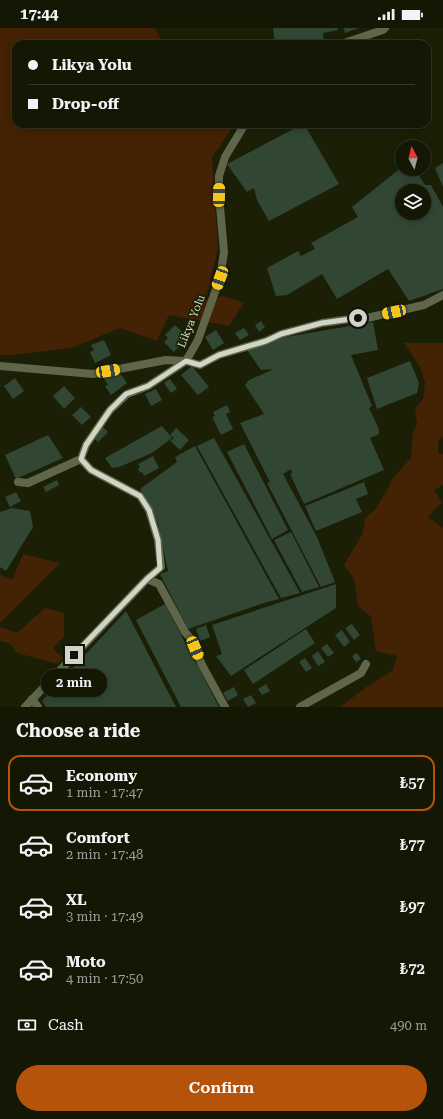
<!DOCTYPE html>
<meta charset="utf-8">
<style>
:root{--surface:#141704;--page:#1d200e;--text:#f1f3f6;--muted:#9d9f9a;--line:#333626;--accent:#b45309}
body{margin:0;font-family:"Roboto Serif",serif;background:var(--page);color:var(--text);height:100vh;display:flex;flex-direction:column;font-size:15px;white-space:nowrap}
*{box-sizing:border-box;margin:0}
p{font-size:13px;color:var(--muted)}
.icon{flex:none;width:22px;height:22px;fill:none;stroke:currentColor;stroke-width:2;stroke-linecap:round;stroke-linejoin:round}
.map{position:relative;height:679px;overflow:hidden}
.side{display:flex;flex-direction:column;background:var(--surface);flex:1}
.side>*{flex:none}
.guide{position:absolute;left:12px;top:12px;width:419px;height:88px;border-radius:12px;box-shadow:0 2px 10px #0003,0 0 0 1px var(--line);display:grid;align-content:center;height:88px;padding:0 16px;background:var(--surface)}
.needle{width:26px;rotate:353deg}
.fabs{position:absolute;left:395px;top:112px;display:grid;gap:8px}
.fabs a{display:grid;place-items:center;width:36px;height:36px;border-radius:50%;background:var(--surface);box-shadow:0 2px 10px #0003,0 0 0 1px var(--line);font-size:20px}
.end{position:absolute;width:18px;height:18px;margin:-9px;border:5px solid #d1d5c5;background:#111;box-shadow:0 0 0 2px #111}
.from{border-radius:50%}
.bubble{position:absolute;height:28px;border-radius:14px;background:var(--surface);box-shadow:0 2px 10px #0003,0 0 0 1px var(--line);font-size:13px;font-weight:600;line-height:28px;text-align:center}
.car{position:absolute;width:12px;height:24px;margin:-12px -6px;border-radius:5px;box-shadow:0 0 3px 1px #0007;background:linear-gradient(#f5c518 24%,#345 0 40%,#f5c518 0 76%,#345 0 86%,#f5c518 0)}
.guide b{display:flex;align-items:center;gap:14px;height:38px;font-size:15px}
.guide b+b{border-top:1px solid var(--line)}
.guide i{width:10px;height:10px;background:var(--text)}
ul{padding:0;list-style:none}
li{display:flex;align-items:center;gap:12px;height:56px;margin:0 8px 6px;padding:0 8px;border:2px solid transparent;border-radius:12px}
li div{flex:1}
li b{display:block;font-size:15px}
li em{font-style:normal;font-weight:600}
li.on{border-color:var(--accent)}
li>.icon{width:36px;height:36px;stroke-width:1.5}
h2{padding:0 16px;font-size:18px;line-height:48px}
.pay{display:flex;align-items:center;gap:10px;height:44px;padding:0 16px;font-size:15px}
.pay p{margin-inline-start:auto}
.primary-button{display:flex;gap:8px;margin-top:auto;padding:8px 16px}
.primary-button a{flex:1;height:46px;border-radius:24px;background:var(--accent);color:#fff;font-size:16px;font-weight:600;line-height:46px;text-align:center}
.status{display:flex;justify-content:space-between;align-items:center;height:28px;padding:0 20px;background:var(--surface);direction:ltr}
.status svg{height:11px;fill:currentColor}
.map>svg:first-child{display:block}
</style>
<div class="status"><b>17:44</b><svg viewBox="0 0 49 12"><path d="M0 12V9h3v3zM5 12V6h3v6zM10 12V3h3v9zM15 12V0h3v12zM26 1h20v11H26zM47 4h2v5h-2z"/></svg></div>
<div class="map">
<svg width="443" height="679" viewBox="0 0 443 679">
<rect width="100%" height="100%" fill="#1a1f06"/>
<path fill="#442204" d="M0,0H155L163,16H16V96H235L212,129L218,221L210,255L205,272L223,268L244,275L229,298L169,287L157,313L120,300L71,320L12,327H0Z
M404,315H443V409L438,413V425L443,426V457L434,462L442,474L428,489L443,500V679H340L365,660L393,642L397,628L376,623L371,589L358,577L354,551L344,537L363,505L365,490L375,482L384,467L393,450L411,430L413,404L417,396L415,381L423,371L425,354L420,339Z
M23,526L60,535L0,595V546L12,552Z
M45,580L64,585V608L53,621L63,630L57,636L17,625L11,616L0,613V599L17,605Z"/>
<path fill="#314734" fill-rule="evenodd" d="M273,0H337L338,2L323,5L324,16H275Z
M344,0H359L345,5Z
M303,96H304L339,156L269,193L257,172L254,160L247,164L227,136Z
M443,135V159L435,140Z
M402,139V141H415L425,157H431L443,179V261L409,273L388,241L337,271L322,246L287,267L276,268L267,240L298,223L301,228L315,221L311,215L358,189L352,179ZM402,163H424V185H402Z
M261,293L265,299L259,304L255,297Z
M373,294L378,322L351,327L372,378L369,380L378,399L379,406L370,410L384,442L304,476L290,446L292,445L291,441L283,446L317,509L335,554L321,559L267,455L270,454L240,395L264,386L245,357L249,352L274,341L261,342L247,322L280,310Z
M175,297L188,309L174,324L164,314L168,310L165,307Z
M244,300L249,307L240,312L235,305Z
M216,302L224,315L213,322L205,309Z
M104,312L111,327L95,335L90,324L94,322L91,317Z
M410,333L419,355L417,365L377,381L367,350Z
M192,338L209,359L198,367L181,347Z
M113,344L115,347L119,344L127,355L111,367L105,358L108,357L104,351Z
M15,350L24,363L13,371L4,358Z
M170,351L177,361L171,365L164,355Z
M64,358L75,370L64,381L53,368Z
M156,361L162,372L151,378L145,366Z
M227,377L230,384L226,386L233,401L221,407L212,389L215,388L213,384Z
M81,379L91,389L82,397L72,387Z
M162,398L172,410L152,425L119,439L112,440L105,430Z
M103,399L108,404L98,414L93,409Z
M176,400L189,412L180,422L170,413L174,410L170,407Z
M48,407L63,430L16,451L5,427Z
M214,410L300,565L281,570L197,418Z
M244,416L288,502L272,511L227,424Z
M195,418L279,571L264,575L188,601L160,546L168,543L158,495L149,475L140,461L177,434L175,429Z
M153,428L159,440L144,448L142,444L140,445L138,441L140,439L138,436Z
M57,452L59,457L46,464L43,459Z
M364,454L368,466L356,471L362,484L316,503L305,478Z
M16,464L21,473L10,479L5,469Z
M12,480L30,483L33,499L6,543L0,539V484Z
M291,504L319,559L302,564L274,512Z
M336,556V580L231,648L216,628L222,626L212,597Z
M165,576L219,679H181L136,592Z
M126,583L176,679H46L42,673Z
M352,596L360,607L354,612L345,600Z
M206,597L210,609L200,613L196,601Z
M306,601L315,615L253,656L244,642Z
M342,602L350,614L344,619L335,607Z
M327,616L334,625L328,629L321,620Z
M318,623L325,634L318,638L312,628Z
M357,625L361,631L356,634L352,628Z
M305,630L312,640L306,644L299,634Z
M266,656L270,663L262,667L258,661Z
M234,659L238,667L228,673L223,665Z
M251,667L256,675L248,679L243,671Z"/>
<g fill="none" stroke-linecap="round" stroke-linejoin="round">
<path stroke="#60664a" stroke-width="8" d="M341,16L383,2L385,0
M0,338L93,346L166,332L186,333L200,337L219,327L266,313L281,306L322,295L350,291L367,290L424,277L443,267
M18,454L28,455L81,431
M147,551L159,556L185,604L191,611L202,637L225,679
M32,671L38,679
M25,679L147,551L161,539L158,512L149,482L140,468L91,442L81,431L86,417L110,382L127,366L148,358L186,333L198,312L220,250L224,224L219,167V148L225,129L245,96
M300,679L361,645L366,636"/>
</g>
<g fill="none" stroke-linecap="round" stroke-linejoin="round">
<path stroke="#d1d5c5" stroke-width="5" d="M74,627L147,551L160,540L158,512L149,482L140,468L91,442L81,431L86,417L110,382L126,366L148,358L186,333L200,337L219,327L266,313L281,306L322,295L358,290"/>
</g>
<g text-anchor="middle" stroke-width="3.5" stroke-linejoin="round" paint-order="stroke">
<g font-size="11" fill="#d1d5c5" stroke="#1a1f06">
<text transform="translate(191 293) rotate(-68)" y="4">Likya Yolu</text>
</g>
</g>
</svg>
<div class="fabs">
<a><svg class="needle" viewBox="-14 -14 28 28"><path d="M0-13l5 13h-10z" fill="#e53935"/><path d="M0 13l5-13h-10z" fill="#9d9f9a"/></svg></a>
<a><svg class="icon" aria-label="layers" viewBox="0 0 24 24"><path d="M12 4l9 5-9 5-9-5zM3 14l9 5 9-5"/></svg></a>
</div>
<i class="end from" style="left:358px;top:290px"></i>
<i class="end" style="left:74px;top:627px"></i>
<div class="bubble" style="left:41px;top:641px;width:66px">2 min</div>
<i class="car" style="left:219px;top:167px;rotate:1deg"></i>
<i class="car" style="left:220px;top:250px;rotate:200deg"></i>
<i class="car" style="left:394px;top:284px;rotate:258deg"></i>
<i class="car" style="left:108px;top:343px;rotate:80deg"></i>
<i class="car" style="left:195px;top:620px;rotate:157deg"></i>
<div class="guide">
<b><i class="from"></i>Likya Yolu</b>
<b><i></i>Drop-off</b>
</div>
</div>
<section class="side">
<h2>Choose a ride</h2>
<ul>
<li class="on"><svg class="icon" aria-label="car" viewBox="0 0 24 24"><path d="M5 17H2v-5l4-1 3-4h7l3 4 3 1v5h-3M9 17h6M6 11h13"/><circle cx="7" cy="17" r="2"/><circle cx="17" cy="17" r="2"/></svg><div><b>Economy</b><p>1 min · 17:47</p></div><em>₺57</em></li>
<li><svg class="icon" aria-label="car" viewBox="0 0 24 24"><path d="M5 17H2v-5l4-1 3-4h7l3 4 3 1v5h-3M9 17h6M6 11h13"/><circle cx="7" cy="17" r="2"/><circle cx="17" cy="17" r="2"/></svg><div><b>Comfort</b><p>2 min · 17:48</p></div><em>₺77</em></li>
<li><svg class="icon" aria-label="car" viewBox="0 0 24 24"><path d="M5 17H2v-5l4-1 3-4h7l3 4 3 1v5h-3M9 17h6M6 11h13"/><circle cx="7" cy="17" r="2"/><circle cx="17" cy="17" r="2"/></svg><div><b>XL</b><p>3 min · 17:49</p></div><em>₺97</em></li>
<li><svg class="icon" aria-label="car" viewBox="0 0 24 24"><path d="M5 17H2v-5l4-1 3-4h7l3 4 3 1v5h-3M9 17h6M6 11h13"/><circle cx="7" cy="17" r="2"/><circle cx="17" cy="17" r="2"/></svg><div><b>Moto</b><p>4 min · 17:50</p></div><em>₺72</em></li>
</ul>
<div class="pay"><svg class="icon" aria-label="cash" viewBox="0 0 24 24"><path d="M3 7h18v10H3z"/><circle cx="12" cy="12" r="2"/></svg>Cash<p>490 m</p></div>
<div class="primary-button"><a>Confirm</a></div>
</section>
